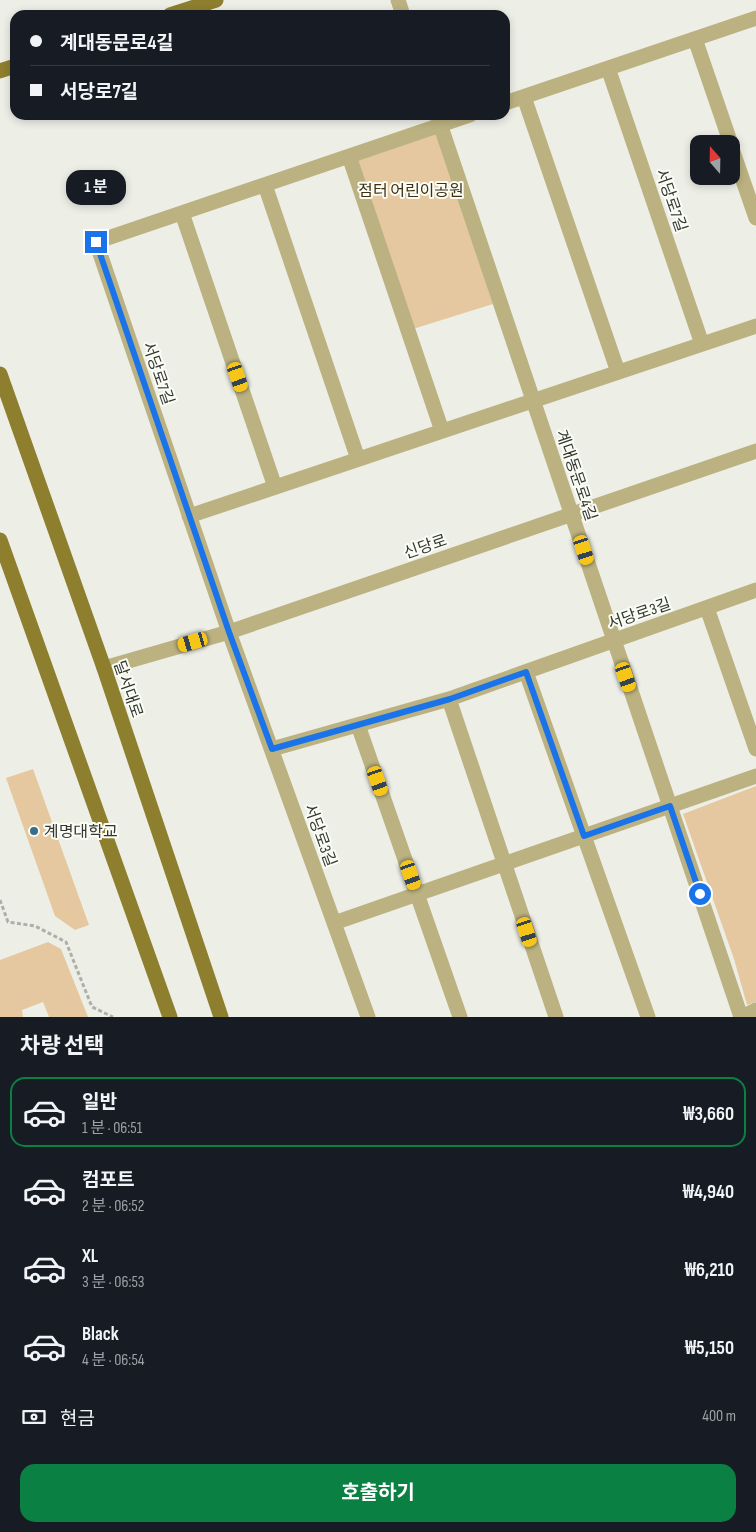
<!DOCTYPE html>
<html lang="ko">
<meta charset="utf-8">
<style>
:root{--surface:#171b24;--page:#242831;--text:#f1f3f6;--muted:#9ea1a6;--line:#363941;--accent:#0b8043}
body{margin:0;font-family:"Sofia Sans Condensed","Noto Sans KR",sans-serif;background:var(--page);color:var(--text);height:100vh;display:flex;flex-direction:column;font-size:19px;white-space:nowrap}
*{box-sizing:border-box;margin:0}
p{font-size:16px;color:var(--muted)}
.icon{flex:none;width:28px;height:28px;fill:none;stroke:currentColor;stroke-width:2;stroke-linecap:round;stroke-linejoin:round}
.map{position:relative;height:1017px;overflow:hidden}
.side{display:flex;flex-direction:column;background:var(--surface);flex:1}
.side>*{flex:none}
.hud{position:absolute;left:10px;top:10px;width:500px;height:110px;border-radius:15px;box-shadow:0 2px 8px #0003;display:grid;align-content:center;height:110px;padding:0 20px;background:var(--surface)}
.needle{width:32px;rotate:340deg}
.fabs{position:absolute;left:690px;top:135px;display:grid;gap:10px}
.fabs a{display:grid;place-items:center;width:50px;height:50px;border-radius:10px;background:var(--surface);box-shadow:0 2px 8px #0003;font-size:25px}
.end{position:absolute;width:22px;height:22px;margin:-11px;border:6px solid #1a73e8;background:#fff;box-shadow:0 0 0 2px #fff}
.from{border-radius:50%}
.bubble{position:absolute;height:35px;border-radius:15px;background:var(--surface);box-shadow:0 2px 8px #0003;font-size:16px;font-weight:700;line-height:35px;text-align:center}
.car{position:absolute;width:15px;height:30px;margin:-15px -8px;border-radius:6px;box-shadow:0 0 4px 1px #0007;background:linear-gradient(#f5c518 24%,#345 0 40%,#f5c518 0 76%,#345 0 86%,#f5c518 0)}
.hud b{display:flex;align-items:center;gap:18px;height:48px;font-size:19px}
.hud b+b{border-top:1px solid var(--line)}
.hud i{width:12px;height:12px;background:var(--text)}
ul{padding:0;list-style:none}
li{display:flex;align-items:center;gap:15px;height:70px;margin:0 10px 8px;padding:0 10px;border:2px solid transparent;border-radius:15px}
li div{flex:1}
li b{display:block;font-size:19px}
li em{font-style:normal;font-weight:700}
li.on{border-color:var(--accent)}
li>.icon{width:45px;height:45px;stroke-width:1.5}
h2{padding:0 20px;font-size:22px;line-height:60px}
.pay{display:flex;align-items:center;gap:12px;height:55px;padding:0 20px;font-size:19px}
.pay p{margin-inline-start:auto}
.primary-button{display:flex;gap:10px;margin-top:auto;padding:10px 20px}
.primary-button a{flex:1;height:58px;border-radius:15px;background:var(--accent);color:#fff;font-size:20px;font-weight:700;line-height:58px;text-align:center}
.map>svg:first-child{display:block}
</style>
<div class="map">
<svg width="756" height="1017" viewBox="0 0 756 1017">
<rect width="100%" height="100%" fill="#edefe7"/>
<path fill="#e5c89f" d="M437,132L493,304L413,329L355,160Z
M33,769L89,925L75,930L55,916L6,778Z
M756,786V1002L747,1005L734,959L683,814Z
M48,942L61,949L88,1017H49L43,1002L22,1010L23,1017H0V960Z"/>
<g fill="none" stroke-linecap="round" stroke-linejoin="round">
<path stroke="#adafa8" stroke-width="3" stroke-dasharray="4 2.5" stroke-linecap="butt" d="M0,900L8,922L35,926L66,942L92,1007L113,1017"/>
<path stroke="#bcb281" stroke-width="15" d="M398,0L403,15
M695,39L731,144
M608,68L702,344
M524,97L618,372
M505,103L756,18
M437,115L741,1017
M731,146L756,218
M349,156L442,431
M265,185L358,459
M182,213L275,487
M189,516L756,326
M707,608L756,749
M104,668L229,632L756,451
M526,672L648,1017
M449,699L556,1017
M358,725L460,1017
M272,749L449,699L756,590
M334,923L756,776
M368,1017L229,632L96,242L470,115
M742,1017L756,1010"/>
<path stroke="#8e7f2e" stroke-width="15" d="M170,15L216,0
M0,71L15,66
M0,374L104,668L221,1017
M0,540L170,1017"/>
</g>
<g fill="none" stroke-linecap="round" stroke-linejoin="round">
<path stroke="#1a73e8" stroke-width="6" d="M96,242L229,632L272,749L450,699L526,672L584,836L670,806L700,894"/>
</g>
<circle fill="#376e89" stroke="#fafdf4" stroke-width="2" cx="34" cy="831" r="5"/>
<g text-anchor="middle" stroke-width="4" stroke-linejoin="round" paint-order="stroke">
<g font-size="16" fill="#402f14" stroke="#fafdf4">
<text x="411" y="196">점터 어린이공원</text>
</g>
<g font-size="16" fill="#353633" stroke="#fafdf4">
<text transform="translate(672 200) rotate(71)" y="6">서당로7길</text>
<text transform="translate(159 373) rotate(71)" y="6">서당로7길</text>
<text transform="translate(577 475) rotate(71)" y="6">계대동문로4길</text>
<text transform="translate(425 546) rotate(-19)" y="6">신당로</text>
<text transform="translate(639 613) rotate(-19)" y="6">서당로3길</text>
<text transform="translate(129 689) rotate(71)" y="6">달서대로</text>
<text transform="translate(321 835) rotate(70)" y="6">서당로3길</text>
</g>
<g font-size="16" fill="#353633" stroke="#fafdf4" text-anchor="start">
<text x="44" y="837">계명대학교</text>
</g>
</g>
</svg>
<div class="fabs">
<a><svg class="needle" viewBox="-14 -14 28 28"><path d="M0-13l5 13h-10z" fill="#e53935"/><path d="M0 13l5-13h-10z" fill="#9ea1a6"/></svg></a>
</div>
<i class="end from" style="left:700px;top:894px"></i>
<i class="end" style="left:96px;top:242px"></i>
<div class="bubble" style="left:66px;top:170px;width:60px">1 분</div>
<i class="car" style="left:238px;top:377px;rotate:161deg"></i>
<i class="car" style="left:584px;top:550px;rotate:162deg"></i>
<i class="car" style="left:193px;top:642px;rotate:254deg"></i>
<i class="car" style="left:626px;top:677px;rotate:161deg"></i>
<i class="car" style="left:378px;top:781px;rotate:161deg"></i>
<i class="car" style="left:411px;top:875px;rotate:161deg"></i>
<i class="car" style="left:527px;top:932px;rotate:162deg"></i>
<div class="hud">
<b><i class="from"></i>계대동문로4길</b>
<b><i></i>서당로7길</b>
</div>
</div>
<section class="side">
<h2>차량 선택</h2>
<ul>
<li class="on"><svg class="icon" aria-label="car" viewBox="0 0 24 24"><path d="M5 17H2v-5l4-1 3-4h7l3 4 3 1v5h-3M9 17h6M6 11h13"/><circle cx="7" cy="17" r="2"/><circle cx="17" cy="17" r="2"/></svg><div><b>일반</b><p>1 분 · 06:51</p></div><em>₩3,660</em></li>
<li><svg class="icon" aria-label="car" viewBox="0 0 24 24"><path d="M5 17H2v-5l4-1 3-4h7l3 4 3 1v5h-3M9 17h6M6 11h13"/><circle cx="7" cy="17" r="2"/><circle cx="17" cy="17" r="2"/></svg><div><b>컴포트</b><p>2 분 · 06:52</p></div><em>₩4,940</em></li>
<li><svg class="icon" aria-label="car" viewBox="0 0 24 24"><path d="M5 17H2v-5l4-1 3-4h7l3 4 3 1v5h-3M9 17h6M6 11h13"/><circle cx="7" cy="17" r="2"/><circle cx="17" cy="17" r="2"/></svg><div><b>XL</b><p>3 분 · 06:53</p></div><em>₩6,210</em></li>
<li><svg class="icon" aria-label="car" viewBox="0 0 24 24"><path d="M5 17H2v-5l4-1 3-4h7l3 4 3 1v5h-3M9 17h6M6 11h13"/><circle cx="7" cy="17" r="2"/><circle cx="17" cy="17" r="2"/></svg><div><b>Black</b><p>4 분 · 06:54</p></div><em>₩5,150</em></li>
</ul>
<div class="pay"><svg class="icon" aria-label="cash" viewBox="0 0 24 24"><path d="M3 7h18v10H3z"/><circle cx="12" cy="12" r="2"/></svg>현금<p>400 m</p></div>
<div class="primary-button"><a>호출하기</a></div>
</section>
